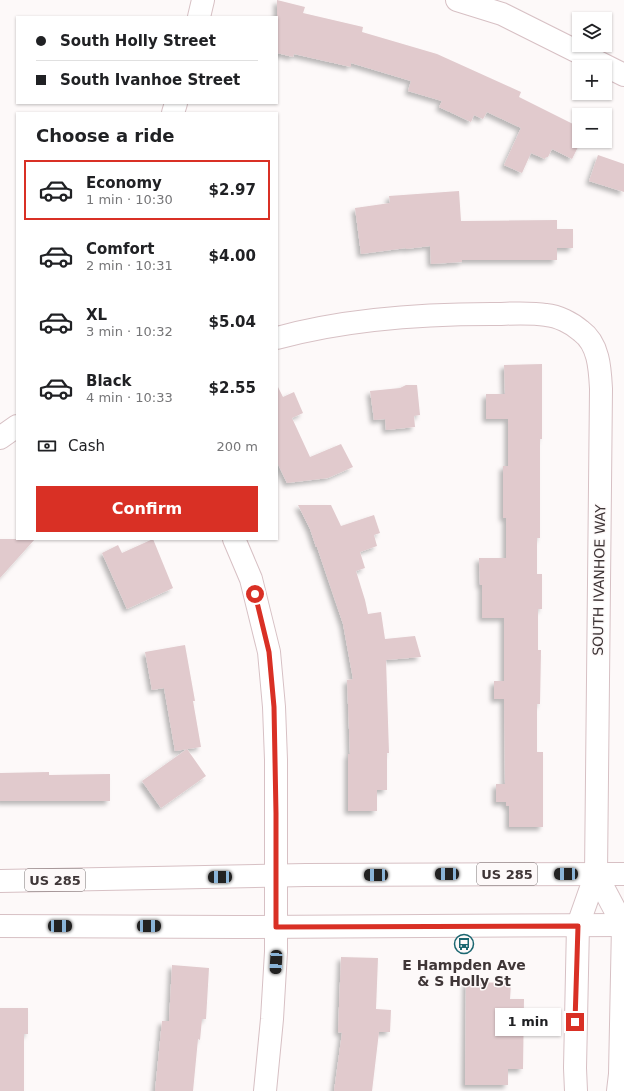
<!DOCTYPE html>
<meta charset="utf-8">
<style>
:root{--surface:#fff;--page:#f2f2f2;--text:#202124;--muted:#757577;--line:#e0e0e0;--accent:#d93025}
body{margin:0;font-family:"DejaVu Sans",sans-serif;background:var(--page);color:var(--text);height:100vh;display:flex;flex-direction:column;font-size:15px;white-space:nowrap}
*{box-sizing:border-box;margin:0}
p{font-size:13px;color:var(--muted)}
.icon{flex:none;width:22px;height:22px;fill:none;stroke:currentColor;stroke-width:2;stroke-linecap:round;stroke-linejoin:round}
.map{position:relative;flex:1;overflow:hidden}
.sheet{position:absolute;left:16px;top:112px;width:262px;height:428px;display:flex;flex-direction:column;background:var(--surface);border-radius:0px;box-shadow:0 1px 3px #0004}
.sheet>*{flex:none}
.hud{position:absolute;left:16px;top:16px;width:262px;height:88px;border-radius:0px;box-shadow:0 1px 3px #0004;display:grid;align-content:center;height:88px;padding:0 20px;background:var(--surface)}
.fabs{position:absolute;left:572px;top:12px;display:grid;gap:8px}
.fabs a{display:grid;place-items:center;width:40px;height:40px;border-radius:0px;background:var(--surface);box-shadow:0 1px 3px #0004;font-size:20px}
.end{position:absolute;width:18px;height:18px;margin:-9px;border:5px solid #d93025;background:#fff;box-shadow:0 0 0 2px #fff}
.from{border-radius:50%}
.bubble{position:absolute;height:28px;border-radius:0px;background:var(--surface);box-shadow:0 1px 3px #0004;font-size:13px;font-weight:700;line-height:28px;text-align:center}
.car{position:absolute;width:12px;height:24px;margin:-12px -6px;border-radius:5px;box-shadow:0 0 3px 1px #0007;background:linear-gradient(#222 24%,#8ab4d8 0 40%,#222 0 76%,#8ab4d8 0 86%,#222 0)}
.hud b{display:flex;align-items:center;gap:14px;height:38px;font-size:15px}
.hud b+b{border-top:1px solid var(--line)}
.hud i{width:10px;height:10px;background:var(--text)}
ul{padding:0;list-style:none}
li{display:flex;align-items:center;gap:12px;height:60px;margin:0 8px 6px;padding:0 12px;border:2px solid transparent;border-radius:0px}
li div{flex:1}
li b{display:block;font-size:15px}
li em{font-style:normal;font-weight:700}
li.current{border-color:var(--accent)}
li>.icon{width:36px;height:36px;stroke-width:1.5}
h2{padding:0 20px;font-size:18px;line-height:48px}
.pay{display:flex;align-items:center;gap:10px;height:44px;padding:0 20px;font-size:15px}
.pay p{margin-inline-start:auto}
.cta{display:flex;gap:8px;margin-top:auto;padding:8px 20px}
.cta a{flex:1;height:46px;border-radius:0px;background:var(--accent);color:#fff;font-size:16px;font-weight:700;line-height:46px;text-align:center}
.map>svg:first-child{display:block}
</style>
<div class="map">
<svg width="624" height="1091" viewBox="0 0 624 1091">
<defs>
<filter id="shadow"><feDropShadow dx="-3.5" dy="3.5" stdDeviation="2" flood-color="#0004"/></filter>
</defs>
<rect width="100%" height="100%" fill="#fdf9f9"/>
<path fill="#e1cacd" filter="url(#shadow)" d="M277,0L305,7L303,13L363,27L362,32L437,54L521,92L519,97L579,127V145L572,159L552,149L548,157H546L545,159L531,153L522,173L504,165L521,128L487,112L483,119L474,115L471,122L439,107L442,101L408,91L411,81L351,63V67L294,54L293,57L277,53Z
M598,155L624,164V192L589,181Z
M459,191L461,221L557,220V229H573V248H557V260H462V262L431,264L430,246L406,249V248L361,254L355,208L390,203L389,196Z
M542,364V439H540V538H537V574H542V609H538V650H541L540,704H537V752H543V827H509V806H506V802H496V784H505L504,699H494V681H504V618H482V585H480L479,558H506V518H503V466H508V419H486V394H505L504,365Z
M277,385L283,397L294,392L303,413L292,418L310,457L341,444L353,467L328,478L287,483L277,462Z
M406,385H417L420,415L414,416L415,427L386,430L385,419L374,420L370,391L400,388Z
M298,505H331L341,526L374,515L380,533L374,535L377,546L360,552L365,568L356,571L365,600L368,614L381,612L385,639L415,636L421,657L386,660L389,753H387V790H377V811H348V754H350L347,680L353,679L343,624L317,547H316L310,529Z
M0,539H35L0,578Z
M153,539L173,588L127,609L102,553L118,545L122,553Z
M185,645L195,701H193L201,747L175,751L164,688L152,690L145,652Z
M187,749L206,776L161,808L142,781Z
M49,772V775L110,774V801H0V773Z
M341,957L378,958L376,1009L391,1010L390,1032H379L372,1091H334L342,1033L338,1032Z
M172,965L209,968L206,1019H202L200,1040L198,1039L193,1091H155L162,1021H169Z
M466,982L511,983L510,999H524L523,1069H508V1085H465Z
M0,1008H28V1034H24V1091H0Z"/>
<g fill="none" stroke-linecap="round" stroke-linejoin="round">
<g stroke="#d7c0c4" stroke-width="24">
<path id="street" d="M457,0L502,14L624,75
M199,17L203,0
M173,113L176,103
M277,338C346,319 420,314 491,314C508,314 529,312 546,315C558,316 572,323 581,331C599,344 600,369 601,389L596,874
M0,438L17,426
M234,539L251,579L269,652L274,707L276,760V876"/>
</g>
<g stroke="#d7c0c4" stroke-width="24">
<path id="secondary" d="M596,874L623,925L620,1074L618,1091
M265,1091L272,1019L276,952V876
M576,1091L575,1068L578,925L596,874"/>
</g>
<g stroke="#d7c0c4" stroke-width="24">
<path id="highway" d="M0,881L306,875L624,874
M0,926L236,927L624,925"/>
</g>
<use href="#street" stroke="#fff" stroke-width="22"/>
<use href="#secondary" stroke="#fff" stroke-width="22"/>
<use href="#highway" stroke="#fff" stroke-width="22"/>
</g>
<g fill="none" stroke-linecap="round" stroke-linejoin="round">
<path stroke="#d93025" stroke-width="5" d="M255,594L269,652L274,707L276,813V927L578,926L575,1022"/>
</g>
<defs>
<g id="bus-ring" transform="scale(1)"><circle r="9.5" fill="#fdf9f9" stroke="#1b6670" stroke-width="1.5"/><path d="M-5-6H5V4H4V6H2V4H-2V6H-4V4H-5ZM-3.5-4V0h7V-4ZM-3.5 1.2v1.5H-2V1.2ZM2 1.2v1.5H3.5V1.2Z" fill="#1b6670"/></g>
</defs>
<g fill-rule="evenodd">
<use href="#bus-ring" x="464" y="944"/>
</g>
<g text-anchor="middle" stroke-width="3" stroke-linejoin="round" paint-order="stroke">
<g fill="#fdf9f9" stroke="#787071" stroke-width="1">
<rect x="477" y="863" width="60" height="22" rx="3"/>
<rect x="25" y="869" width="60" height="22" rx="3"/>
</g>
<g font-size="13" font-weight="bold" fill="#3f3637">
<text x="507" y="879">US 285</text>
<text x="55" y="885">US 285</text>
</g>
<g font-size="14" fill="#3f3637" stroke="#fdf9f9">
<text transform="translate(599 580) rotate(-89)" y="5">SOUTH IVANHOE WAY</text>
</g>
<g font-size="14" font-weight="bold" fill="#3f3637" stroke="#fdf9f9">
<text x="464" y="970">E Hampden Ave<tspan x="464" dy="16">&amp; S Holly St</tspan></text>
</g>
</g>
</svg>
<div class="fabs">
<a><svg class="icon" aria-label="layers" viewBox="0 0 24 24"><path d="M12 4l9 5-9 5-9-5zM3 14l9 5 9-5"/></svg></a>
<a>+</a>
<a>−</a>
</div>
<i class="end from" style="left:255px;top:594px"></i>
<i class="end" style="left:575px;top:1022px"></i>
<div class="bubble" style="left:495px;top:1008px;width:66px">1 min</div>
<i class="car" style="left:447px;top:874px;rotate:270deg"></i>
<i class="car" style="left:566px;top:874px;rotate:270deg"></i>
<i class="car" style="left:376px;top:875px;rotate:270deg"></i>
<i class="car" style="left:220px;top:877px;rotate:269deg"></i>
<i class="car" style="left:60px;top:926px;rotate:90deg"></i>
<i class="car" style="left:149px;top:926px;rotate:90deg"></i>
<i class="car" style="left:276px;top:962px;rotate:183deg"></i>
<div class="hud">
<b><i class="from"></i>South Holly Street</b>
<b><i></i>South Ivanhoe Street</b>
</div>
<section class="sheet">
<h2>Choose a ride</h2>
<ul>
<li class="current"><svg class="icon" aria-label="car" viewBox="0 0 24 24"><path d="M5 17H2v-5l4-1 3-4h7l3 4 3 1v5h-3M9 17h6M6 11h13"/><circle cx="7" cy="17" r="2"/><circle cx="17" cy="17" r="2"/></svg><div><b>Economy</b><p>1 min · 10:30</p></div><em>$2.97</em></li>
<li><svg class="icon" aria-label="car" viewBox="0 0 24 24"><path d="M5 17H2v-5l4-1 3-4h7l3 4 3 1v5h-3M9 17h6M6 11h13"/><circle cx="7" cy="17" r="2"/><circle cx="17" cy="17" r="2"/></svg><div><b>Comfort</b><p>2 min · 10:31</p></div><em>$4.00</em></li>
<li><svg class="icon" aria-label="car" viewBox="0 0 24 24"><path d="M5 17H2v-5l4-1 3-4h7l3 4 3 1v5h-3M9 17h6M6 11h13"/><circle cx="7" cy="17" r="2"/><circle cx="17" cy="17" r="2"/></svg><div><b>XL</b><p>3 min · 10:32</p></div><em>$5.04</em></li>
<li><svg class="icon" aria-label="car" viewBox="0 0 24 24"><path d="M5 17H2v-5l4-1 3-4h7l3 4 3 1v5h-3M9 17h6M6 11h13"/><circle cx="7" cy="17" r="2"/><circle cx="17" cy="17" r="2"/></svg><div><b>Black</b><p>4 min · 10:33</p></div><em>$2.55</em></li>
</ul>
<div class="pay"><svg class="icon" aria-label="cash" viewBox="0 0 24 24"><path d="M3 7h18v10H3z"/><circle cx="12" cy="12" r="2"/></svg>Cash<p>200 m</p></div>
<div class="cta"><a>Confirm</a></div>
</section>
</div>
